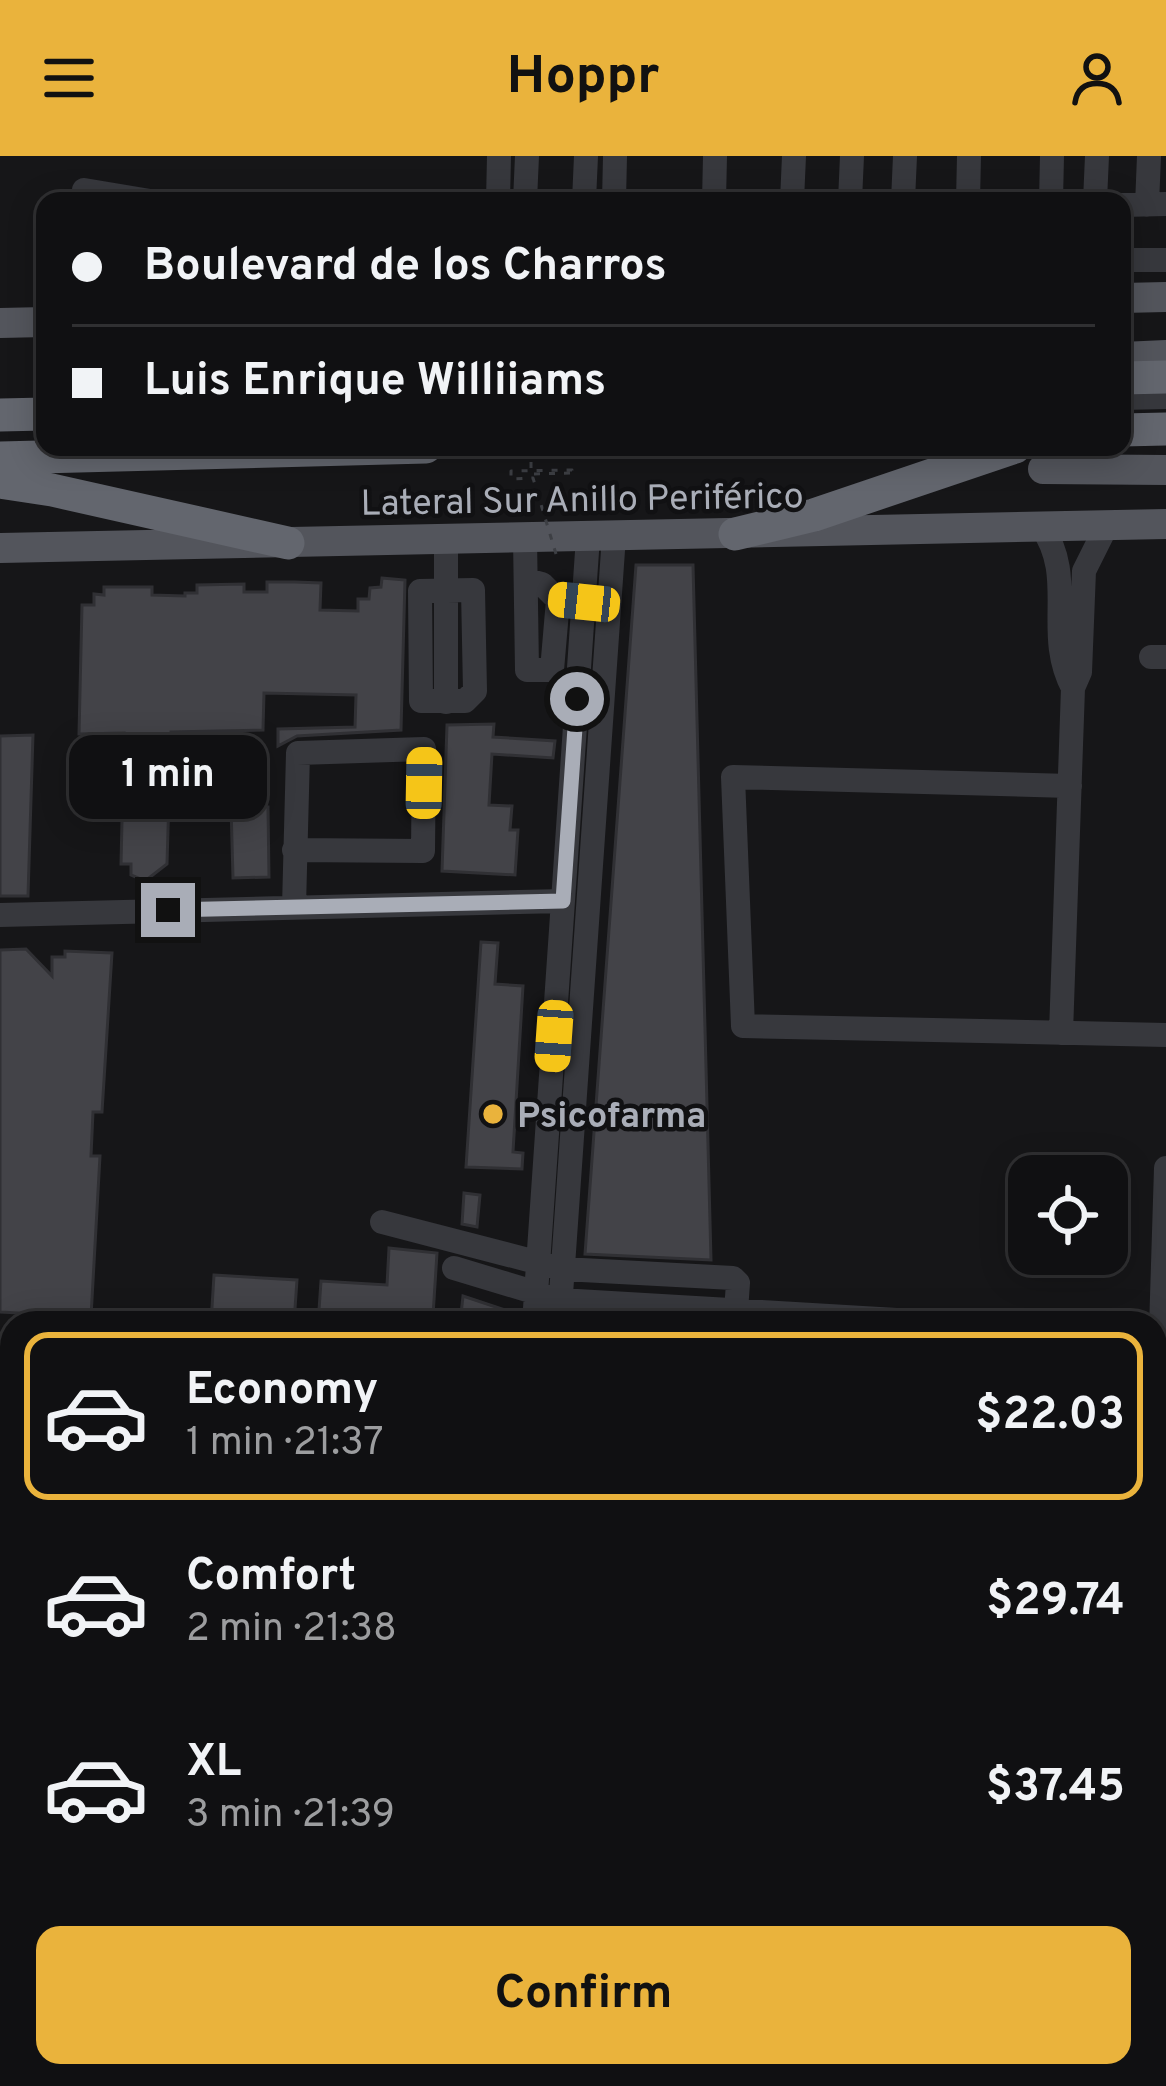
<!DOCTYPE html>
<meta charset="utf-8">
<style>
:root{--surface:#101012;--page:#19191b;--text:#f1f3f6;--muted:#9c9d9f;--line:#303032;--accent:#eab33c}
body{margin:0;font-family:Overpass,sans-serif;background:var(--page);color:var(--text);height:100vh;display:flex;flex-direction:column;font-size:45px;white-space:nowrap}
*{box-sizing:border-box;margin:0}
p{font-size:39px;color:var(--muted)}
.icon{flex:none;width:66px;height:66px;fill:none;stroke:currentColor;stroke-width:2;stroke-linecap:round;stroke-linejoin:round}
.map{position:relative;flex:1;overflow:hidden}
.sheet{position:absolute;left:0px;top:1155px;width:1167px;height:777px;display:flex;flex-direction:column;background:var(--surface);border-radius:36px 36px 0 0;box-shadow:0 6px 30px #0003,0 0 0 3px var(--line)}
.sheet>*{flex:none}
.hud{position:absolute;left:36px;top:36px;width:1095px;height:264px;border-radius:24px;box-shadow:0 6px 30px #0003,0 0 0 3px var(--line);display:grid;align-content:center;height:264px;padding:0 36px;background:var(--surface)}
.tools{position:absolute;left:1008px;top:999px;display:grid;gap:24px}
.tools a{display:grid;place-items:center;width:120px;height:120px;border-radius:24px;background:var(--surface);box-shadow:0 6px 30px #0003,0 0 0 3px var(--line);font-size:60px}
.end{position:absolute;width:54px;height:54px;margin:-27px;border:15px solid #a9adb7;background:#111;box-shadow:0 0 0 6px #111}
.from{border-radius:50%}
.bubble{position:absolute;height:84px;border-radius:24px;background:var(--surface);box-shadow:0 6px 30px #0003,0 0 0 3px var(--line);font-size:39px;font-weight:700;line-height:84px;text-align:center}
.car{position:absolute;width:36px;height:72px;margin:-36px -18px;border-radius:15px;box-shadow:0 0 9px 3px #0007;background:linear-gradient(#f5c518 24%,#345 0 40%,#f5c518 0 76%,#345 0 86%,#f5c518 0)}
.hud b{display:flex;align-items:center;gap:42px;height:114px;font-size:45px}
.hud b+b{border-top:3px solid var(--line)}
.hud i{width:30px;height:30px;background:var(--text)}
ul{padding:21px 0 0;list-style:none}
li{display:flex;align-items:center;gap:36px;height:168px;margin:0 24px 18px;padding:0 12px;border:6px solid transparent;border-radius:24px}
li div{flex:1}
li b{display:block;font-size:45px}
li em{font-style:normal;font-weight:700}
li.current{border-color:var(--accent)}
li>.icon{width:108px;height:108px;stroke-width:1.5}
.cta{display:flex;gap:24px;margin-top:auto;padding:24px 36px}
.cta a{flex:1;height:138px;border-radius:24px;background:var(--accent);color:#111;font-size:48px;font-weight:700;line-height:138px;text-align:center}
header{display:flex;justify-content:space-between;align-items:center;height:156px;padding:0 36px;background:var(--accent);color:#111;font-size:54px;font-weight:700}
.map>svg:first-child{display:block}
</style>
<header><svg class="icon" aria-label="menu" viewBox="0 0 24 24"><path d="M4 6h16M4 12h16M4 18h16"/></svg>Hoppr<svg class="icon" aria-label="person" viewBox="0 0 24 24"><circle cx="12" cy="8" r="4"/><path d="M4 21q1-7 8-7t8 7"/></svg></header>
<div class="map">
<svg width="1166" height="1930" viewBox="0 0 1166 1930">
<rect width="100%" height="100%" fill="#161618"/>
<path fill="#434348" stroke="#303034" stroke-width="3" d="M636,409H693L711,1104L585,1098Z
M382,422L405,424L401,574L297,580L278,590V573L355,571L356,539L264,537L263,574L171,576L167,708L145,725L131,719V708H121L124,577L79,578L82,449H94V438L104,439V431H152V439L185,440V437H197V429L244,428V436H267V426H295L321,427L320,454L358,455V443H369L370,432L381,431Z
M494,568L493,581L555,585L553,602L492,598L489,649L512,650L510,674H518L515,719L442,715L447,569Z
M33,579L28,740H0V580Z
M231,651H268L269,721L233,722Z
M481,786L498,787L495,828L523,830L513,996L523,997L522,1013L466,1011Z
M26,793L52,820V801H65V795L112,797L102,956H93L91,1000H100L91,1161L0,1156V794Z
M464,1037L480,1039L477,1071L462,1068Z
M389,1092L437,1097L433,1160L319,1154L321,1125L387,1129Z
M214,1119L297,1124L294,1167H211Z
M463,1140L502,1153L497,1167H460Z
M0,1668L12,1670V1745L0,1744Z
M0,1811L12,1813V1888L0,1887Z"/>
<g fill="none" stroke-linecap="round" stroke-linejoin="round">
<path stroke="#37383d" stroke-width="24" d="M84,34L150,45
M498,45L499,0
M525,45L527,0
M584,45L586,0
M614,45L615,0
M714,45L715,0
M792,45L794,0
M850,45L852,0
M903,45L905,0
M968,45L969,0
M1051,45L1052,0
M1095,45L1097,0
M1122,49L1166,48
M1147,49L1149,0
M1122,104H1166
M1122,242L1166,241
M1041,370C1078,422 1043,476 1073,532
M525,382L527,514H552L558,444L542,428L527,424
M446,384V546
M473,434L475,535L465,545H421L420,435Z
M1151,501H1166
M1070,630L733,621L743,870L1166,879
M294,694L423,695L424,593L298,597L294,751
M0,759L563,745
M1061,877L1073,532L1080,516L1084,415L1107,369
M382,1066L563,1113L733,1122L738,1127L736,1155
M454,1112L560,1144L947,1167
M534,1167L588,381
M559,1167L614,380
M1161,1173L1166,1012
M0,1349H12
M0,1393H12
M1155,1499L1166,1500
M1155,1602L1166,1603
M1155,1627L1166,1628
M1155,1738L1166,1733
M1155,1857L1166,1851
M988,1920L994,1930
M146,1930L147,1920
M297,1930L298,1920
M497,1930V1920
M523,1930V1920
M831,1930L847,1920
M1031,1930L1048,1920"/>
<path stroke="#53555c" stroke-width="30" d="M1122,142L1166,141
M0,167L45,166
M1122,201L1166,199
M1043,313L1166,314
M0,392L1166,368
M0,1921L12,1930"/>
<path stroke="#63666e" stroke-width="33" d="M1122,222L1166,221
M0,259L45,258
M1122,274L1166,273
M0,302L426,291
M0,326L52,334L288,387
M735,378L814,359L1015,291"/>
<path stroke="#3d3f44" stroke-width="3" stroke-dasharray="6 9" stroke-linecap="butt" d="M531,291V318L570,317
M556,398L533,322L511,323V315L572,314V317"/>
</g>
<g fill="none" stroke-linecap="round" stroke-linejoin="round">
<path stroke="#a9adb7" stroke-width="15" d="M168,754L563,745L577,543"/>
</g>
<circle fill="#eab33c" stroke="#111113" stroke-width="4.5" cx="493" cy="958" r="12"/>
<g text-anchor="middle" stroke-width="9" stroke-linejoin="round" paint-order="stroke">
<g font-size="36" fill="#a9adb7" stroke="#111113">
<text transform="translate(582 342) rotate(-1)" y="13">Lateral Sur Anillo Periférico</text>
</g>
<g font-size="36" font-weight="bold" fill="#a9adb7" stroke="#111113" text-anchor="start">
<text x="517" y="971">Psicofarma</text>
</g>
</g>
</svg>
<div class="tools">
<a><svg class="icon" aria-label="locate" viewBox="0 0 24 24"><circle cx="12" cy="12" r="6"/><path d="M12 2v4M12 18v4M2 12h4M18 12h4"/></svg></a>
</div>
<i class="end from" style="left:577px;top:543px"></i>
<i class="end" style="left:168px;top:754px"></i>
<div class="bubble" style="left:69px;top:579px;width:198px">1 min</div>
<i class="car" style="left:584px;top:446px;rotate:276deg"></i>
<i class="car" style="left:424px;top:627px;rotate:1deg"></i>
<i class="car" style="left:554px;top:880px;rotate:184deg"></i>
<div class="hud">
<b><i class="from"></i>Boulevard de los Charros</b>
<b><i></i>Luis Enrique Williiams</b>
</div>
<section class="sheet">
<ul>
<li class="current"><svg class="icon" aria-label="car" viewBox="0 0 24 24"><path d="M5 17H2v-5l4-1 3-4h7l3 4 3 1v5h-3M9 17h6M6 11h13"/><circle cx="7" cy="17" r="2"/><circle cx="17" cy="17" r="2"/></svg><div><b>Economy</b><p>1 min · 21:37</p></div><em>$22.03</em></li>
<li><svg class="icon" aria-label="car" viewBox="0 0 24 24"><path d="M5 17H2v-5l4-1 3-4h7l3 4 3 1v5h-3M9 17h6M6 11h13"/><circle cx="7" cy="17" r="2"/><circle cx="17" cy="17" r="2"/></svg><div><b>Comfort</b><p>2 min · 21:38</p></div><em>$29.74</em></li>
<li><svg class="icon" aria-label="car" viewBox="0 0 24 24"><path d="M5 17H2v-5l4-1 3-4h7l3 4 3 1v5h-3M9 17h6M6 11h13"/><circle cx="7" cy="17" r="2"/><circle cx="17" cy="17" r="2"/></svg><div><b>XL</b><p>3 min · 21:39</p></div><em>$37.45</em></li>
</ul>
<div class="cta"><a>Confirm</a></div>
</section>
</div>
